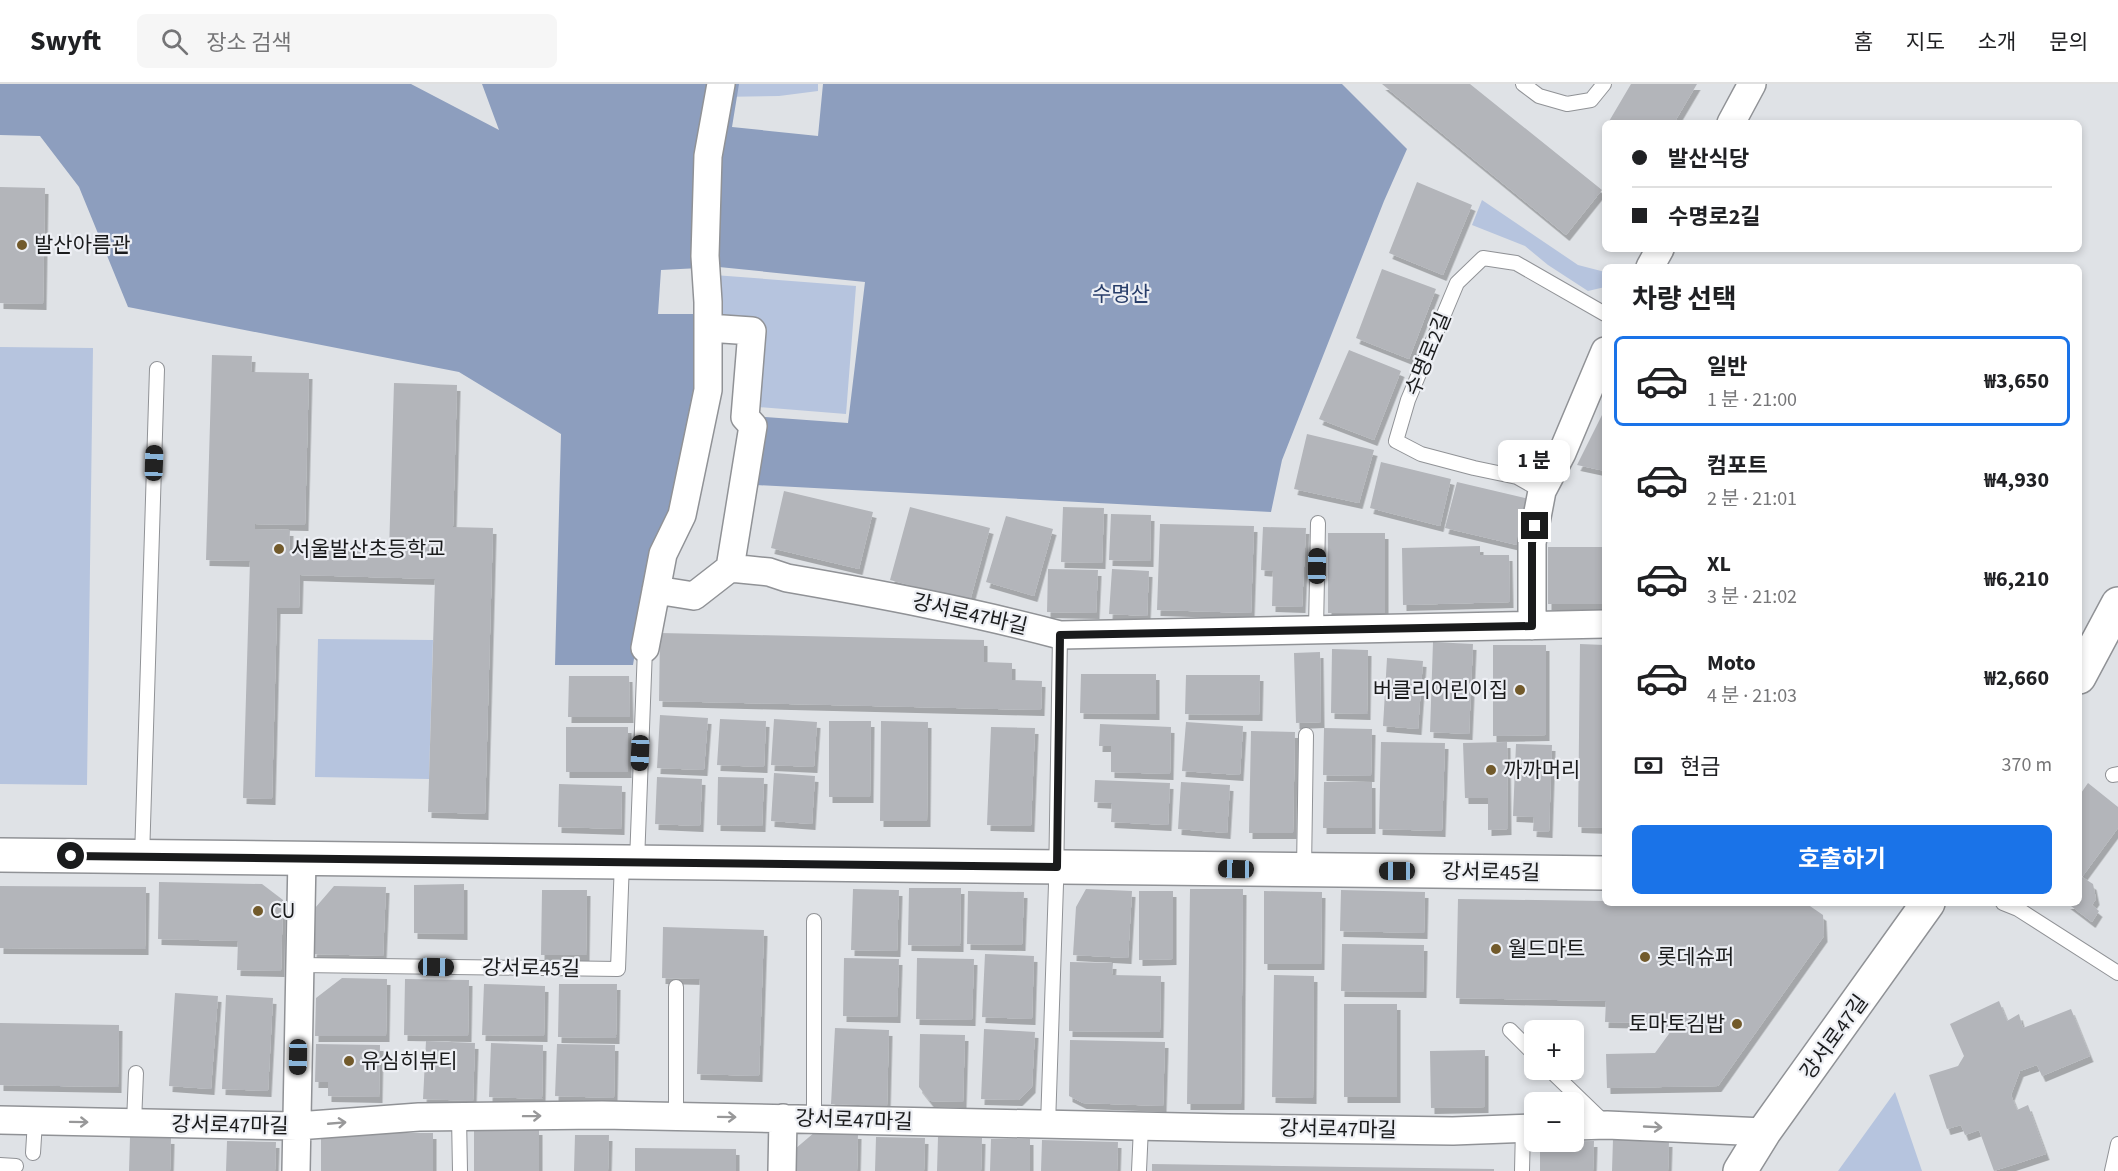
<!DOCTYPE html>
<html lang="ko">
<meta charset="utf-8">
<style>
:root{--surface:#fff;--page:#f6f6f6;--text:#202124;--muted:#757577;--line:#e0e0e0;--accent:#1a73e8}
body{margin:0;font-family:"Source Sans 3","Noto Sans KR",sans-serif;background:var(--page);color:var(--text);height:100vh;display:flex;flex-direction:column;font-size:22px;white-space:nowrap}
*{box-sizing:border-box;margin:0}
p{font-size:20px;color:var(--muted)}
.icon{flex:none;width:33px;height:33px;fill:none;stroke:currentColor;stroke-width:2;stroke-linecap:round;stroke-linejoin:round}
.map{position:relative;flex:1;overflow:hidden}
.drawer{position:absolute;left:1602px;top:180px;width:480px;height:642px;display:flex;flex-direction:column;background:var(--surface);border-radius:9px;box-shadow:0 3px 9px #0003}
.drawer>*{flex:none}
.banner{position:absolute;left:1602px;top:36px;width:480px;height:132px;border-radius:9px;box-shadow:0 3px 9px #0003;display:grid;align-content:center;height:132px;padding:0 30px;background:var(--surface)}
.buttons{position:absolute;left:1524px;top:936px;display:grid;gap:12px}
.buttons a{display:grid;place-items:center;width:60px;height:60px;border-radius:9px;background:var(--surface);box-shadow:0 3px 9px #0003;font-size:30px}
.end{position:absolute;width:27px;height:27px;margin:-14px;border:8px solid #1a1b1c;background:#fff;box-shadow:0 0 0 3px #fff}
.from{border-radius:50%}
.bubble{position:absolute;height:42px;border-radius:9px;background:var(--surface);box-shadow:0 3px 9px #0003;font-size:20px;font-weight:700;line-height:42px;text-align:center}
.car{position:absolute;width:18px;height:36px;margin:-18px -9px;border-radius:8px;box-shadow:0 0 4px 2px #0007;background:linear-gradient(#222 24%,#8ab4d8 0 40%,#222 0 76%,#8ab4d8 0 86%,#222 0)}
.banner b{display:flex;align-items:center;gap:21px;height:57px;font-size:22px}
.banner b+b{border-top:2px solid var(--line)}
.banner i{width:15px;height:15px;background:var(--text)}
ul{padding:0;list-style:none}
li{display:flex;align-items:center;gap:18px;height:90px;margin:0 12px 9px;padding:0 18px;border:3px solid transparent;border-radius:9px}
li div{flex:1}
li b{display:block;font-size:22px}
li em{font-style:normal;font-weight:700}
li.current{border-color:var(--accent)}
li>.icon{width:54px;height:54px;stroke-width:1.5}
h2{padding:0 30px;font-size:27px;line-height:72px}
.pay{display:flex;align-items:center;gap:15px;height:66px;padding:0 30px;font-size:22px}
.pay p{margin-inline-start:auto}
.action{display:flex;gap:12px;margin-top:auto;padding:12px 30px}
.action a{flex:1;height:69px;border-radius:9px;background:var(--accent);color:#fff;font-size:24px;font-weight:700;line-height:69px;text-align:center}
header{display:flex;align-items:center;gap:36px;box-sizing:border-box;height:84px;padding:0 30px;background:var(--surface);border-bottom:2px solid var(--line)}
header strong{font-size:28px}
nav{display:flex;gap:33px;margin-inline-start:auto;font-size:21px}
.search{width:420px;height:54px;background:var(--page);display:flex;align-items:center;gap:15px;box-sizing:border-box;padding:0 21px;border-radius:9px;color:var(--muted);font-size:22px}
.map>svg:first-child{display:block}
</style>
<header>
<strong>Swyft</strong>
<div class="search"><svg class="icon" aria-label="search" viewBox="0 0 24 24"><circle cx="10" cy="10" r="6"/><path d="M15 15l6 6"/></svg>장소 검색</div>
<nav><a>홈</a><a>지도</a><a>소개</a><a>문의</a></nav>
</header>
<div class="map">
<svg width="2118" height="1087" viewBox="0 0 2118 1087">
<defs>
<filter id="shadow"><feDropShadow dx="3.5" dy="6" stdDeviation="0" flood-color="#0004"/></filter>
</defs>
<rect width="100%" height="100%" fill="#dfe2e6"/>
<path fill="#b6c4de" d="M721,0H818V7L779,12L718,13Z
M1482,116L1578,181L1605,188V203L1588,207L1548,181L1525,162L1472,141Z
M714,191L856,202L846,330L734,321L739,252L710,250Z
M0,263L93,264L87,701L0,700Z
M318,555L433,556L429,695L315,693Z
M1895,1008L1922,1087H1838Z"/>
<path fill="#8d9ebe" d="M0,0H411L499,46L482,0H739L732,43L818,52L823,0H1342L1407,65L1384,117L1282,376L1271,428L756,401L765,333L848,339L865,198L719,183L661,186L658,230H694V302L668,431L649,482L633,581H555L561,350L459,288L128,223L79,103L40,52L0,51Z"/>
<path fill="#b3b5ba" filter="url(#shadow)" d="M1382,0H1470L1602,106L1566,151Z
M1631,0H1697L1674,39H1608Z
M1417,98L1472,121L1443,191L1389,169Z
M0,103L45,104L43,220L0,219Z
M1382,185L1436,205L1409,275L1356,254Z
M1349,266L1401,287L1374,356L1319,335Z
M212,271L252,272L251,288L309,289L305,441L255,440V445L290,446L289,466L389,468L394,299L457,301L453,443L493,444L485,730L428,728L435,495L300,491L299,524H277L272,715L243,714L250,477L206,476Z
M1605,325V387L1577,381Z
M1307,350L1374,366L1359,419L1294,405Z
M1381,378L1451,395L1440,442L1370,424Z
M1457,398L1529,415L1517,461L1445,444Z
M784,407L873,428L859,485L771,464Z
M910,423L990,444L970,517L890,496Z
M1063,423L1104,424L1102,479L1061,478Z
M1111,430L1151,431L1150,477L1109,476Z
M1006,432L1053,445L1034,512L986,498Z
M1160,440L1254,442L1251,529L1157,526Z
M1263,443L1306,444L1302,523L1272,522L1273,487L1261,486Z
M1328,449H1385V529H1328Z
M1480,462V471H1509L1510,518L1403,521L1402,464Z
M1548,463H1602V520H1548Z
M1048,485L1098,486L1096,529L1047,528Z
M1112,485L1149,487L1147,532L1109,530Z
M660,549L984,556V578L1012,579V596L1042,597L1041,626L659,617Z
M1433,558L1473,560L1469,650L1430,648Z
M1580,560L1605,561V744L1578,743Z
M1493,561H1546V651L1493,652Z
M1332,565L1368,566L1367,630L1331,629Z
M1320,568L1321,638L1296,639L1294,569Z
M1387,574L1423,577L1418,645L1383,642Z
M1081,590H1156V630L1080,629Z
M1186,591H1260L1259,631L1185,630Z
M569,592H629L630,633H568Z
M660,631L708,634L704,686L657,684Z
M720,635L766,637L764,683L717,681Z
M774,635L817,638L814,683L771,681Z
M829,637H871L870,713H829Z
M881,637L928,638L927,737H880Z
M1186,638L1243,642L1240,691L1182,687Z
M1100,640L1171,643L1170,690L1111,688V662H1099Z
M566,643H628V688H566Z
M991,643L1035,644L1031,742L987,741Z
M1324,644L1372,645L1371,692L1323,691Z
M1251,647L1295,648L1293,749H1249Z
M1381,658L1445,659L1442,747L1379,745Z
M1507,658L1508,745L1488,746V714H1465L1463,659Z
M1516,660L1552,661L1549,748L1533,747L1534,733L1513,732Z
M774,689L815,692L812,740L771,737Z
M657,693L702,695L700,742L655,740Z
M718,693L764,694L762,742L717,741Z
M1095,696L1170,699L1168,741L1111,738L1112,719L1094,718Z
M1181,698L1230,701L1227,749L1178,745Z
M1324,698H1372V744H1323Z
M2088,699L2118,723V744L2082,793L2093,800L2096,815L2092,821L2099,827L2092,838L2067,819H2079V712Z
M559,700L622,702L621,745L558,743Z
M159,798L262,800L283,816L281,887L237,886L238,857L158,855Z
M464,800V850L414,849V801Z
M0,802L146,803L145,865L0,864Z
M334,802L386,803L383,872L313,870L315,824Z
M909,804H961L960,862L908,861Z
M853,805L899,806L897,867L851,866Z
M1086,805L1132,807L1128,874L1073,871L1076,823Z
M1190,805H1243L1241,1020H1187Z
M542,806H587L586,871H541Z
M1341,806L1425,808L1424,849L1340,847Z
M968,807L1024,808L1022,861L967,860Z
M1139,807H1173V875L1139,876Z
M1264,807L1322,808L1321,880H1264Z
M1458,815L1605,817V819L1807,820L1823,831L1824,852L1718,1002L1607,1004L1606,970L1655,969L1671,947L1659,939L1605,938L1606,917L1456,914Z
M663,843L764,846L759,992L697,990L700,895L662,894Z
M1342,860L1424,861L1423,908L1341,907Z
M985,870L1034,872L1032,935L982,933Z
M844,874L899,875L897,933L843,932Z
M917,874L974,875L972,936L916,935Z
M1070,878L1113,879L1112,891L1161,892L1160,948L1069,947Z
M1274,891L1314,892L1313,1014L1272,1013Z
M342,894L387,895L386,952H315L316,914Z
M405,895L469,896L468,952L404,951Z
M484,900L545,902L544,952L482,951Z
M559,900H617L616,954L558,953Z
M175,909L218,912L211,1005L169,1002Z
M226,911L273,914L268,1007L222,1005Z
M1999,917L2007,937L2019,930L2023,944L2071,925L2090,972L2042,992L2037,981L2020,987L2011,1011L2017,1026L2028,1021L2046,1070L1994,1087L1979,1046L1965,1051L1961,1041L1947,1045L1929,991L1958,982L1964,972L1950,940Z
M1344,920H1397V1013H1344Z
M0,939L119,941L118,1003L0,1001Z
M835,944L889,946L887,1022L831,1020Z
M984,945L1035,948L1032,1003L1019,1016L981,1015Z
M920,950L965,951L963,1018L930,1017L919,1003Z
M1070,956L1165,958L1163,1022L1083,1019L1069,1012Z
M426,957L475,959L473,1017L423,1015Z
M491,959L543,961L542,1015L489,1013Z
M316,960L380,961L379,1013L328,1012V998H315Z
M557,960L615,961L614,1014L555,1012Z
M1485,966V1023L1431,1024L1430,967Z
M474,1045H539V1087H474Z
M815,1048L858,1049L857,1087H794L795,1065Z
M321,1049H433V1087H321Z
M575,1051H609L608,1087H574Z
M130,1053L171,1054L170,1087H129Z
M876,1053L925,1054L924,1087H875Z
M938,1053L982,1054L981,1087H937Z
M991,1055H1030V1087H990Z
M1613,1055L1669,1057L1668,1087H1612Z
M1042,1056L1118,1058L1117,1087H1041Z
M227,1057L276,1058L275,1087H226Z
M1594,1057L1593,1087H1540V1058Z
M635,1064L736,1065V1087H635Z
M1152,1080L1494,1085V1087H1152Z"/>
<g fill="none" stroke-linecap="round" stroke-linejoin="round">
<g stroke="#909296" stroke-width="16">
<path id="lane" d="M1523,0L1539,12L1567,20L1591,16L1604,0
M1542,407L1517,393L1474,384L1421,370L1396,357L1408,316L1457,199L1483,174L1516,179L1605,230
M1316,546L1318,439
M2113,691L2118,690
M142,774L157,285
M637,778L645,564
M1304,786L1306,651
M2003,819L2018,825L2118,889
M300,881L618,885L622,777
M676,903V1032
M1510,946L1534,970
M1550,986L1605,1039
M459,1032L460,1087
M814,1035V837
M134,1039L136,989
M1048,1041L1056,800L1060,551
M33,1069L35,1037
M0,1081L16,1082
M1139,1087L1141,1043
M1522,1087L1523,1044
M2112,1087L2118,1060"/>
</g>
<g stroke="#909296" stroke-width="30">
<path id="street" d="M1731,39L1752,0
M1650,183L1660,165
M708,244L752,247L745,333L753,342L730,484
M656,506L694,512L730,484L769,488L787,494C879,510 970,527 1060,551L1605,540
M1532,542V459L1542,407L1562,369L1605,267
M645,564L663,470L682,431L708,306V218L705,172L708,72L721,0
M0,1036L297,1042L419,1033L602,1031L1228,1044L1453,1047L1534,1044
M1574,1042L1607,1041L1764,1048
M296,1087L302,773
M782,1087L783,1034"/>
</g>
<g stroke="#909296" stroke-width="36">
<path id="secondary" d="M2079,593L2118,520
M0,771L1605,789
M1740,1087L1764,1048L1928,819"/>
</g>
<use href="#lane" stroke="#fff" stroke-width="14"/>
<use href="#street" stroke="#fff" stroke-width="27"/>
<use href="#secondary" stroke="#fff" stroke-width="33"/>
</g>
<defs><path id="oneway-shaft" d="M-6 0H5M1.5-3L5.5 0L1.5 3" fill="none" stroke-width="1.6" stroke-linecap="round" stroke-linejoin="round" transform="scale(1.5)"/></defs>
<g stroke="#989899">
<use href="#oneway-shaft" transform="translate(532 1032) rotate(-1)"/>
<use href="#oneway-shaft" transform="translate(727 1033) rotate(1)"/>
<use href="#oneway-shaft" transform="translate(79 1038) rotate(1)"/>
<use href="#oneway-shaft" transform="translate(337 1039) rotate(-5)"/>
<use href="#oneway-shaft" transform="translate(1653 1043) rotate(3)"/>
</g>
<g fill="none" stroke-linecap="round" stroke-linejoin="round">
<path stroke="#1a1b1c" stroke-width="8" d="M71,772L1057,783L1060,551L1532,542V459L1535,442"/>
</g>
<g fill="#725a2b" stroke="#edeff4" stroke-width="2">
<circle cx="22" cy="161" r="6"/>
<circle cx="279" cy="465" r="6"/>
<circle cx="1520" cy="606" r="6"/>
<circle cx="1491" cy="686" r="6"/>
<circle cx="258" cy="827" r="6"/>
<circle cx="1496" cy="865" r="6"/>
<circle cx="1645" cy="873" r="6"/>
<circle cx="1737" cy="940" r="6"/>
<circle cx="349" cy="977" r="6"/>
</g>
<g text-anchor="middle" stroke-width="4.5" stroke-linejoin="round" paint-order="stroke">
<g font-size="21" fill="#1a1b1c" stroke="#edeff4" text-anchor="start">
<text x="34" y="168">발산아름관</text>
<text x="291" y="472">서울발산초등학교</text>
<text x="1508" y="613" text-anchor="end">버클리어린이집</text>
<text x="1503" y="693">까까머리</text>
<text x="270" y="834">CU</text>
<text x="1508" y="872">월드마트</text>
<text x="1657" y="880">롯데슈퍼</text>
<text x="1725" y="947" text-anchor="end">토마토김밥</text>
<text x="361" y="984">유심히뷰티</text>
</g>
<g font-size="21" fill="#273d69" stroke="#edeff4">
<text x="1121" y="217">수명산</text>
</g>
<g font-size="21" fill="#1a1b1c" stroke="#edeff4">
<text transform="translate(1428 270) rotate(-68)" y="7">수명로2길</text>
<text transform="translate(970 530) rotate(13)" y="7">강서로47바길</text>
<text transform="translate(1491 788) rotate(1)" y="7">강서로45길</text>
<text transform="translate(531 884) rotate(1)" y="7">강서로45길</text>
<text transform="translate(1834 953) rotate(-54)" y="7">강서로47길</text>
<text transform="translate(854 1036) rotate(2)" y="7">강서로47마길</text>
<text transform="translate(230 1041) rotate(1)" y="7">강서로47마길</text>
<text transform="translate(1338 1045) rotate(1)" y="7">강서로47마길</text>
</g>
</g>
</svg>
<div class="buttons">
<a>+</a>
<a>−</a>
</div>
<i class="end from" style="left:71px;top:772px"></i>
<i class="end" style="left:1535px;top:442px"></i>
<div class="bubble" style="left:1498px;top:356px;width:72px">1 분</div>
<i class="car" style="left:154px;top:379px;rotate:2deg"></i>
<i class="car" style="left:1317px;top:482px;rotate:1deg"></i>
<i class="car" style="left:640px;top:669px;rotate:182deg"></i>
<i class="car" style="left:1236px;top:785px;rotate:271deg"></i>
<i class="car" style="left:1397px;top:787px;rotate:270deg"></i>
<i class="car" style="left:436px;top:883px;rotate:91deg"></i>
<i class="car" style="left:298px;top:973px;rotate:181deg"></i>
<div class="banner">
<b><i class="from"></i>발산식당</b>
<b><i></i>수명로2길</b>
</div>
<section class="drawer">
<h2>차량 선택</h2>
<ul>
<li class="current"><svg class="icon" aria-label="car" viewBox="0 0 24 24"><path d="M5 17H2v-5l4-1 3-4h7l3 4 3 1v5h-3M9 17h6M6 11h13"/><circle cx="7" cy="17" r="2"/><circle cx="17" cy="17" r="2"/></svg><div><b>일반</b><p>1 분 · 21:00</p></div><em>₩3,650</em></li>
<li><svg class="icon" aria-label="car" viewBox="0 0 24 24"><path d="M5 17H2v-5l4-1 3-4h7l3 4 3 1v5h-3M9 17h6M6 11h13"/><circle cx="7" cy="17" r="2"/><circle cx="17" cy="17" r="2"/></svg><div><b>컴포트</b><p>2 분 · 21:01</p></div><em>₩4,930</em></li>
<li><svg class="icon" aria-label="car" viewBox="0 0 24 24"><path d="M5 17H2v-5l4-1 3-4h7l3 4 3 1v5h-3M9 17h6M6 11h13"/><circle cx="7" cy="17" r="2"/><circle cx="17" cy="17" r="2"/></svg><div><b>XL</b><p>3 분 · 21:02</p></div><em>₩6,210</em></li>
<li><svg class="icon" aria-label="car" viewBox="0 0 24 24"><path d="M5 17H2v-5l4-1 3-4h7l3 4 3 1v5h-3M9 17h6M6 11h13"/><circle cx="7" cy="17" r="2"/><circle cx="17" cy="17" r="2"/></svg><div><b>Moto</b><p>4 분 · 21:03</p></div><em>₩2,660</em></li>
</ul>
<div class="pay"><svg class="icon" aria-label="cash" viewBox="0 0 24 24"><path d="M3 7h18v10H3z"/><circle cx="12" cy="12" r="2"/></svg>현금<p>370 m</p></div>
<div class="action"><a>호출하기</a></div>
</section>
</div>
